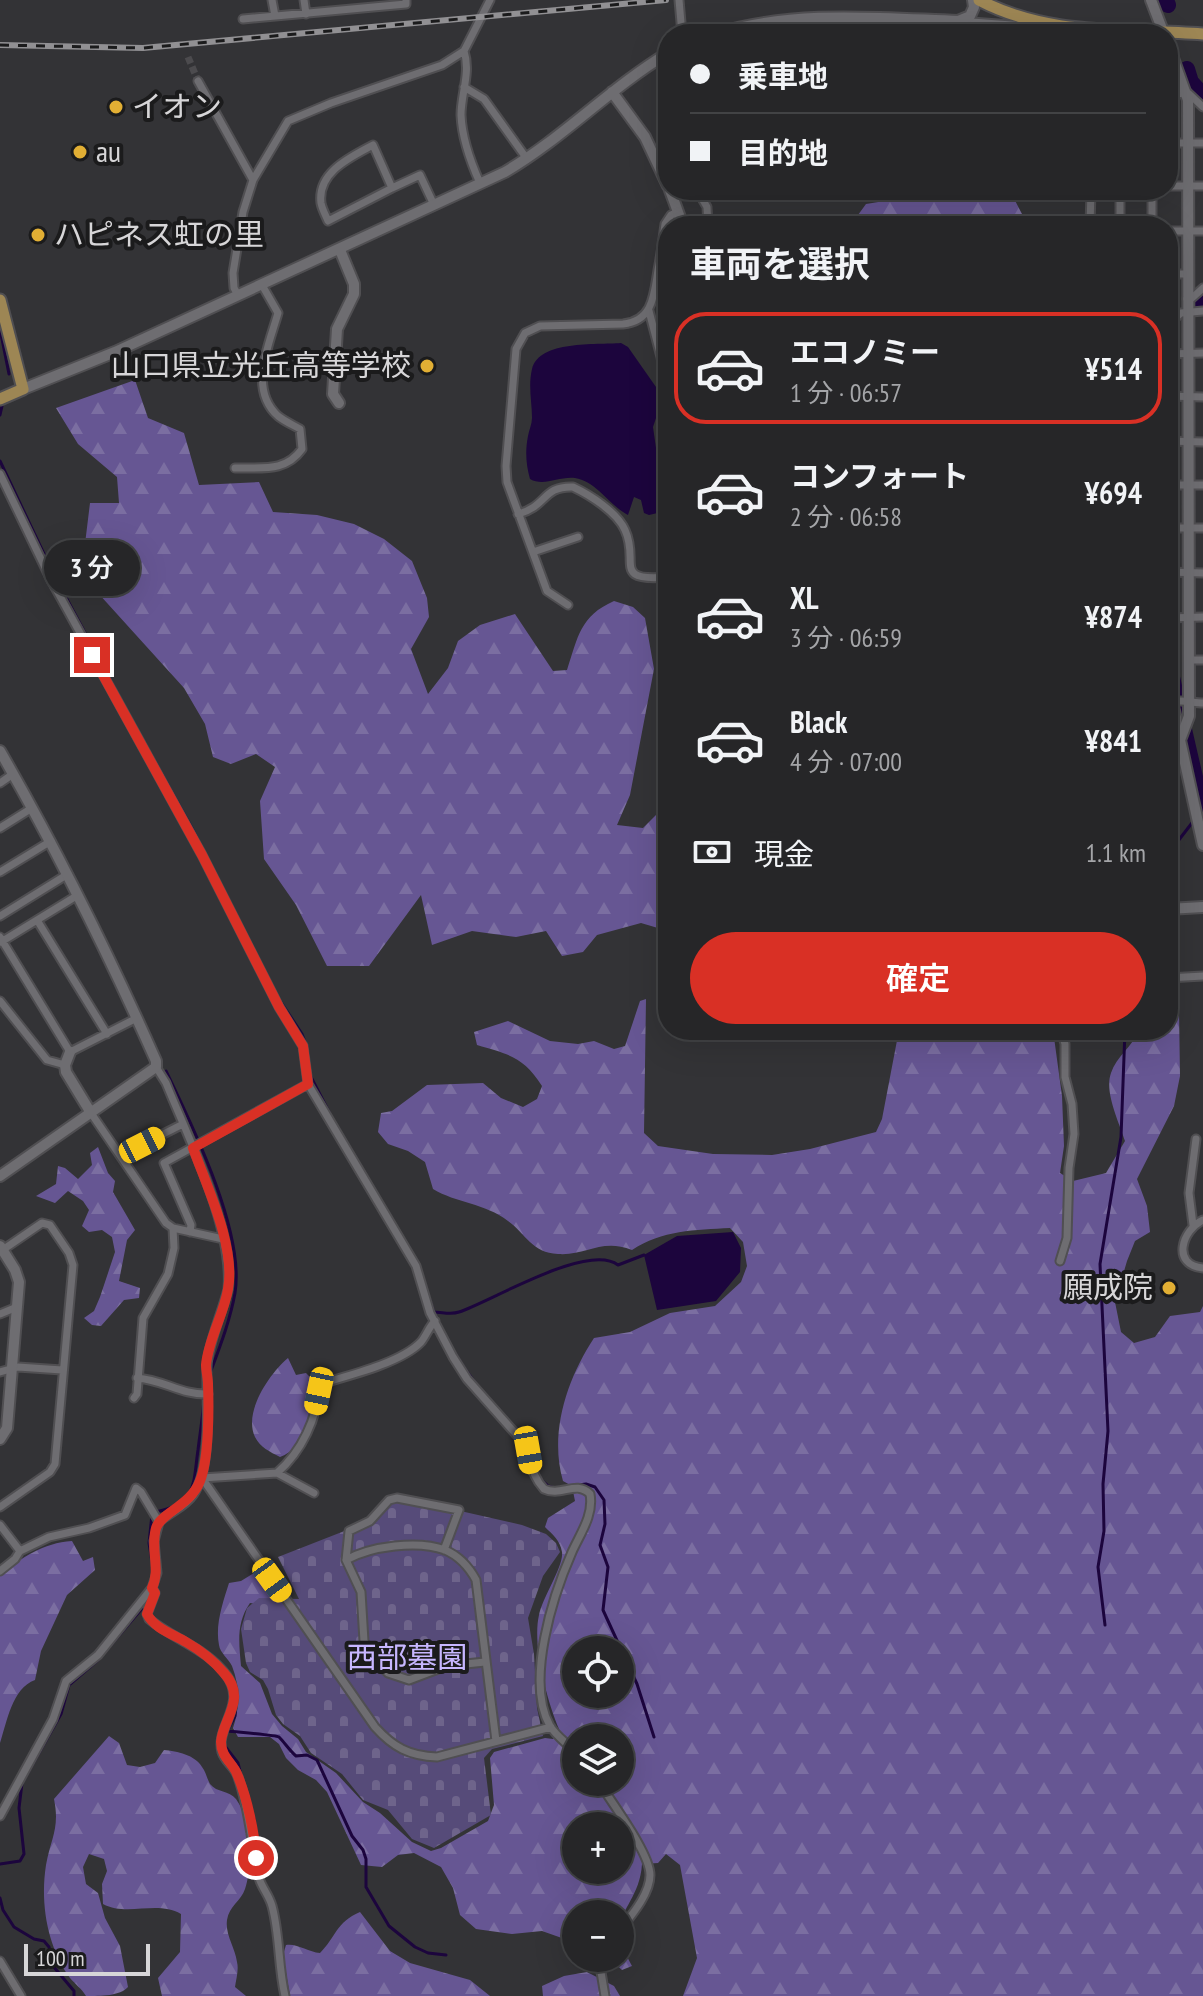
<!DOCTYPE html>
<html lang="ja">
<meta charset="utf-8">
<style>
:root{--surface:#262628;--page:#323234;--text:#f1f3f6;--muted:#a4a5a8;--line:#424345;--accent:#d93025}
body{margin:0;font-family:"PT Sans Narrow","Noto Sans JP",sans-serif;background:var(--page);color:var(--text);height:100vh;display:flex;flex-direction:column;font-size:30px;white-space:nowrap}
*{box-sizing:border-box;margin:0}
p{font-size:26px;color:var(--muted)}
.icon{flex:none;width:44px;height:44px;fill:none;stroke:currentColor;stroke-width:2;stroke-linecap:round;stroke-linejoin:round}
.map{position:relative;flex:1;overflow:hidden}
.side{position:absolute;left:658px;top:216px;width:520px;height:824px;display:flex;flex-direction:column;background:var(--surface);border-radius:32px;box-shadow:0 8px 32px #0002,0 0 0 2px var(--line)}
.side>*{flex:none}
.top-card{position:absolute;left:658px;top:24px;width:520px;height:176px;border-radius:32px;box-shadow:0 8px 32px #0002,0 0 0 2px var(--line);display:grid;align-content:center;height:176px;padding:0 32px;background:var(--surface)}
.fabs{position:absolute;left:562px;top:1636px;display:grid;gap:16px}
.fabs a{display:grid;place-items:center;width:72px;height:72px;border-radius:50%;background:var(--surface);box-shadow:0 8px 32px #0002,0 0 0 2px var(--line);font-size:40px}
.scale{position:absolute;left:24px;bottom:20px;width:126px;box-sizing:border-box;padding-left:8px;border:4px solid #d7d6d8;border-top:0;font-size:22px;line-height:28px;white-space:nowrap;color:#d7d6d8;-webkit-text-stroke:6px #1b1b1c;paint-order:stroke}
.end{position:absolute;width:36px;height:36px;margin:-18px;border:10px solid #d93025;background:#fff;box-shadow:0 0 0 4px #fff}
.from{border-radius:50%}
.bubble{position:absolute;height:56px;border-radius:28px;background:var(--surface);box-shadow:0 8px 32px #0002,0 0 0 2px var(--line);font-size:26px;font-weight:600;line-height:56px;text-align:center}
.car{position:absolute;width:24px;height:48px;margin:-24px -12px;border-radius:10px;box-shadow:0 0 6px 2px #0007;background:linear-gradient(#f5c518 24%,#345 0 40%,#f5c518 0 76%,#345 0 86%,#f5c518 0)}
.top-card b{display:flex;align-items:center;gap:28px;height:76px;font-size:30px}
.top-card b+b{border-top:2px solid var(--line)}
.top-card i{width:20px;height:20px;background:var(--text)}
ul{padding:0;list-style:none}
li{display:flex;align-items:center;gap:24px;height:112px;margin:0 16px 12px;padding:0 16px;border:4px solid transparent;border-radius:32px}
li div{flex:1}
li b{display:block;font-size:30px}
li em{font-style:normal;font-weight:600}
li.current{border-color:var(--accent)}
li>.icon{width:72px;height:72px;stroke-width:1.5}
h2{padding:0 32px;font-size:36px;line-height:96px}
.pay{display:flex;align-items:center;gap:20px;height:88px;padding:0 32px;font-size:30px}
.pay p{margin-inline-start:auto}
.cta{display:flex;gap:16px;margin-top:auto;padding:16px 32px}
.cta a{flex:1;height:92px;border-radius:48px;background:var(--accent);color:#fff;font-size:32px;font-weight:600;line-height:92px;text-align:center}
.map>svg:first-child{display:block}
</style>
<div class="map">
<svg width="1203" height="1996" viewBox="0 0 1203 1996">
<defs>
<pattern id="forest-firs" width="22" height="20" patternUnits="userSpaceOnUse" patternTransform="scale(2)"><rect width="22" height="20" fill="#665693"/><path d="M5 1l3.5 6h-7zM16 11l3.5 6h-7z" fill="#7b6ea1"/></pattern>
<pattern id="cemetery-stones" width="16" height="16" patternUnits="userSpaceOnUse" patternTransform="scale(2)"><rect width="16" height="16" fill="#564b79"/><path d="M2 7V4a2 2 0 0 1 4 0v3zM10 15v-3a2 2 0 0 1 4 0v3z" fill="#6e648b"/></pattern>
</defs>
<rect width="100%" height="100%" fill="#333336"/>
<path fill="url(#forest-firs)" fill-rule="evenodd" d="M926,190H997L1011,193L1022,214L1021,226H850L866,204L922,195Z
M135,380L148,418L184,433L199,485L259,482L273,512L317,515L354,524L384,539L412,561L427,598L429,617L411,649L428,694L448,668L458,641L480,625L515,614L553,671L567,670C578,637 580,616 614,601L633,607L645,618L654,669L630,795L617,825L643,828L668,803V931L641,923L597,935L583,952L562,956L546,931L516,937L472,931L432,945L421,895L369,966H327L296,905L264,859L260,801L275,767L256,754L231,764L213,757L205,724L184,688L98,593L85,544L90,503H119L117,477L78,444L56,408Z
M1168,994L1179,1010L1180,1076L1174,1106L1137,1179L1147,1206L1150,1232L1135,1241L1127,1261L1115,1302L1121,1332L1134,1343L1155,1337L1170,1316L1200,1312L1203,1306V1996H683L697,1958L680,1865L666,1854L658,1863L642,1864C639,1910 602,1912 632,1966L622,1970L609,1958H620V1914H576V1943L542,1931L512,1934L476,1929L460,1915L453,1888L441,1867L414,1853L398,1855L382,1867L361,1865L327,1792L316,1780L298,1770L286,1758L279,1744L270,1737H238L233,1728C240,1707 240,1687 232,1666C229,1659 220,1653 219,1645C215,1625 223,1602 229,1583L241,1581L254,1573L264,1580L273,1593L266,1605L250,1603C236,1623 239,1643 241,1666L260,1683L272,1714L282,1726L298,1739L306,1752L336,1773L363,1802L380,1813L412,1842L431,1851L441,1848L488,1821L494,1805L490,1758L494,1752L545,1738L553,1739L559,1729C547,1701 532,1645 539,1615C542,1598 564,1566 562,1552C560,1540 553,1535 545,1527L548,1518L575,1501L572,1486L563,1481C549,1433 567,1379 594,1338L630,1332L670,1313L715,1306L741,1282L747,1266L743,1242L730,1228C695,1230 662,1230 632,1250C601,1238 586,1256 558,1254C532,1253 526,1234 508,1221C485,1203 456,1203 433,1189L425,1162L408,1151L388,1144L378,1132L381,1113L392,1111L427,1085L483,1083L501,1098L523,1107L537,1099L542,1086C524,1057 508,1054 477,1045L474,1032L508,1021L550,1041L578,1044L594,1041L614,1049L625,1046L640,1001L646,999L644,1133L658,1146L713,1154L772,1155L810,1149L876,1132L882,1119L899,1030H1053L1062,1096L1064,1146L1060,1173L1073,1181L1106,1173L1125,1141C1119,1122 1104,1092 1111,1073C1116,1057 1133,1046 1139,1030H1168ZM576,1650H620V1694H576ZM576,1738H620V1782H576ZM576,1826H620V1870H576Z
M98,1147L108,1173L115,1181L113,1192L135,1230L127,1240L119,1281L140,1288L139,1298L124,1300L101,1326L92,1325L84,1318L94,1311L100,1297L115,1252L112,1237L102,1230L89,1232L82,1226L89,1210L83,1201L68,1191L55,1203L36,1196L56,1184L58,1166L65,1168L78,1179L92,1165L90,1153Z
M288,1358L296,1375L306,1373L316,1383C315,1409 306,1448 280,1457C270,1452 260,1447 255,1437C243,1412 270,1373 288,1358Z
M72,1541L83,1561L93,1557L95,1570L67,1595L41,1651L35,1680C12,1688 7,1722 0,1743V1576C22,1557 43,1543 72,1541Z
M109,1736L119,1743L127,1765L140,1767L155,1763L164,1750C177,1751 195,1755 202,1767C206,1772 207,1779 210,1784C217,1793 229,1790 236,1799C251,1819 253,1866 245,1889C241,1901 229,1906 227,1920C225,1935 235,1947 237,1962C239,1970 236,1979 235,1987L246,1996H162L158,1978L180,1952L181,1914C157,1900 127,1917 103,1904L102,1884L107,1871L104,1859L89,1854L83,1867L86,1884L98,1893L105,1918L120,1946L128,1987C120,1996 101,1996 86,1996C82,1989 75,1984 70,1978C47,1946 40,1903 46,1865C51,1838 60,1828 54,1799Z
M360,1912L390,1951L410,1963L470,1980L490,1996H290L283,1955L286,1945C297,1943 308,1952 320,1953C336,1937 336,1922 360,1912Z
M587,1972L614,1986L620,1996H543L542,1986L564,1976Z"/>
<path fill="url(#cemetery-stones)" d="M389,1500L434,1505L522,1525L546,1534L556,1543L560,1552L543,1576L528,1618L534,1654L537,1708L543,1736L492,1749L484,1758L491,1815L434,1848L412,1839L388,1810L363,1800L342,1774L311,1753L300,1736L283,1724L276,1715L268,1689L263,1680L250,1672L246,1663L241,1629L247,1608L259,1598L299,1599L278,1557L370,1521Z"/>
<path fill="#1c053d" d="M621,343L628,347L656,387L658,412L653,427L657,455H662L666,511L649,515L644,513L641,500L634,497L628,515C610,506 596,481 575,478C559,476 544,487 530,479C526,465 525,451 528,436C529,430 532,424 532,418C532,402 528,386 532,369C539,340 596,345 621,343Z
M733,1232L741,1248L740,1272L716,1301L657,1310L644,1255L677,1236Z"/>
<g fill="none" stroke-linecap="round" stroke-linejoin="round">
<path stroke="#1c053d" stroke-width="3" d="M0,329L9,374
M0,415L2,406
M0,461L53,573L115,689
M144,742L192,828L274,990
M1168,854L1195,819
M0,944L12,963
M277,996L302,1034L307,1047L310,1075L329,1112
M166,1071C192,1125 245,1232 235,1293C230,1321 219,1349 209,1376
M412,1253C423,1271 426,1292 434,1312C445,1339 461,1365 479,1388
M434,1312C442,1312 451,1315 459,1312C492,1301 588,1242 618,1265L644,1255
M526,1442L536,1468
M540,1479L548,1486L555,1488L586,1484L595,1487L604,1500L605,1524L600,1545L608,1567L603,1610L637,1684L654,1737
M156,1512C198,1503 193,1483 198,1450C200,1433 203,1416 204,1398
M152,1515L149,1543L154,1574
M1105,1625L1098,1567L1104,1531L1103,1484L1108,1431L1100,1264L1121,1137L1125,1030
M228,1730L235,1716L236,1704
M228,1731C236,1732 276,1735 279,1737C285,1743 289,1750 296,1756L307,1755L317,1760L352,1836L363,1850L366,1859V1887L389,1926L415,1947L428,1953L446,1955
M224,1745L238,1763L244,1787
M249,1806L254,1819L253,1834
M0,1864L20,1861L24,1854L19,1808L22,1783L61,1714L69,1685L98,1660L150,1599
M0,1898L3,1910L14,1927L34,1939L44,1941L49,1947L53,1966L74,1991V1996"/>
<path stroke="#1c053d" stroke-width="16" d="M1166,0L1168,5
M1187,69L1191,82L1203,95
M1196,303L1203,296
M1168,660L1203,812"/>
<path stroke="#4c4b4e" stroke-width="7" stroke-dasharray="7 3.5" stroke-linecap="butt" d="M188,57L198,81"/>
<g stroke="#504f52" stroke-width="11">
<path id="street" d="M272,0L275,16
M304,0L306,14
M679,0L682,34
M243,19L406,4V0
M959,21L1050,28
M942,34L943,21
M464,51C471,72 461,94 461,115C462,138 471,163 480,183
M198,81L253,180
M464,87L484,99L527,159
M1168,96L1187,92L1203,107
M1168,143H1203
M373,145L392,188L328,221C326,216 322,209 321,203C317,172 351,157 373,145Z
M1168,186H1203
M392,188L420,175L434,205
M697,190L707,207L708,226
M1120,190V226
M1090,226L1091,190
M1152,226V190
M1168,231H1203
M1168,274H1187
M238,295L234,288L233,273L243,212L253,180L288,121L331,103L442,65L464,51L490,0
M1187,299L1192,298L1203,288
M649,311L661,357L668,408
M1168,324L1181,313L1203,311
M1168,354L1203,353
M1168,396L1203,397
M1168,441L1203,442
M235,468C261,467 285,473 302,449L300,429C293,425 284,421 278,416C248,389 269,345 278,313L262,285
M0,474L51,580L202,855L279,1007L303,1046L308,1084L416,1266L430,1313L453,1357L467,1379L523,1442C533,1459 529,1473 544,1489C561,1497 576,1480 590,1494C594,1515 580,1534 572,1552C553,1595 525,1682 550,1726C556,1736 568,1744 576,1753
M1168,485H1203
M518,514C548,506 542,486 573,487C590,495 617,512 625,530C640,562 611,582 668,577
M1168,528H1203
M533,552L578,537
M1168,572L1203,573
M568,605L547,591L507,482L506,466L516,349L525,333L540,326L623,324C653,321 654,295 658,270C661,255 663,239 665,224L671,215L678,212
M1168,618L1203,617
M1188,660H1203
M1168,678L1177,717V727L1182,733
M1173,702C1182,699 1193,703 1203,703
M0,783L13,774
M0,828L32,808
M0,872L51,841
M0,916L68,874
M37,920L107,1034
M0,937L70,1052L137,1018
M1,942L78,895
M1168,978L1203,976
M0,1001L47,1060L65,1065
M91,1113L166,1223L173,1228L223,1239
M122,1155L183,1124
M1203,1220C1182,1230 1171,1265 1203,1268
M1193,1225L1189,1193L1196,1139
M190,1232L191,1225L164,1163L308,1084
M1060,1261L1067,1238L1069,1168L1074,1134L1072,1104L1065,1077V1044L1061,1030
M0,1314L17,1307
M0,1372L18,1367L62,1370
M137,1378C164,1380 181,1395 208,1394
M134,1398L137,1394L143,1318L168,1274L174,1248L173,1228
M277,1473C302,1451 317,1419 320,1384C347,1376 401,1363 421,1342C426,1336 429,1327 435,1321
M202,1478L375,1727C393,1747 409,1756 437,1757L551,1727
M202,1478L277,1473L314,1493
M0,1507L50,1472L55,1464L73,1265L69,1253L50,1225L42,1223L1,1251
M0,1525L20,1551
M444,1550L459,1510L397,1498L389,1500L370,1521L349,1531L346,1560L361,1592L364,1641L376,1662L388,1673L409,1680L446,1666L485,1662
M346,1560C371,1546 418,1540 445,1550C459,1556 469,1567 476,1580L496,1741
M0,1571L15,1559L20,1551L49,1537L89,1528L125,1515L136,1488L141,1492L159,1522
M152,1588L155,1593L147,1614L149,1619C173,1639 208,1649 227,1676C247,1705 215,1727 222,1752C225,1762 235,1767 238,1777C250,1810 251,1845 259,1878C262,1888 269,1895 272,1906C280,1935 278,1966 285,1996
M599,1782C611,1802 650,1853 650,1875C650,1894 631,1916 620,1930
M0,1816L53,1719L66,1681L98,1655L152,1588L157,1573L154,1541L159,1522C170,1512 185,1507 193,1495C213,1467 206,1401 207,1367C207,1347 223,1310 228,1289C233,1227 189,1140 166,1083L156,1067
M602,1958L600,1966L605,1996
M0,1961L21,1996"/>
</g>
<g stroke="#504f52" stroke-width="14">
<path id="secondary" d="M1151,0L1164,34
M715,34C794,10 876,18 958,21L970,16L974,7L973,0
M1168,44L1188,100L1189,716L1180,740L1203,845
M612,92L645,137L668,186
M670,190L683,226
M23,389L115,352L505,172C563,138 610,88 668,53
M339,403L333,394L337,329L354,294V284L340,250
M0,751C58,852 109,955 156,1061V1067L0,1176
M1168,909L1203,907
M70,1052L65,1065L66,1072L91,1113
M0,1246L15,1270L19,1282L7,1428L0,1439"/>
</g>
<g stroke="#504f52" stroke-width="15">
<path id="primary" d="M979,0C1052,38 1124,28 1203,34
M0,300L23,389L0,399"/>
</g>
<use href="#street" stroke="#6e6d71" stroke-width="7"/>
<use href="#secondary" stroke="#6e6d71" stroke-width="10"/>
<use href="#primary" stroke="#9d8654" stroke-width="11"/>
<g stroke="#919093" stroke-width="6">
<path id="rail" d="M0,45L143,48L666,0"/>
</g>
<use href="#rail" stroke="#1b1b1c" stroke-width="3" stroke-dasharray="9" stroke-linecap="butt"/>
</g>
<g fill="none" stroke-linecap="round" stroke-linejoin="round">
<path stroke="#d93025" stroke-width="10" d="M92,655L202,855L279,1007L303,1046L308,1084L193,1148C207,1187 236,1247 228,1289C224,1314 208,1340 206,1365C206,1371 208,1378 208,1384C209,1408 209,1459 200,1481C191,1505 161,1513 156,1528C150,1549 161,1569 152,1588L155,1593L147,1614C155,1629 173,1634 186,1642C200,1650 214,1661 224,1673C248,1699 222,1720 221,1742C221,1757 233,1763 237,1774C247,1797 255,1834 256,1858"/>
</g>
<g fill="#e2af34" stroke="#1b1b1c" stroke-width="3">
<circle cx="116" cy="107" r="8"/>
<circle cx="80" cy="152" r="8"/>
<circle cx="38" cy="235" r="8"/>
<circle cx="427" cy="366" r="8"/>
<circle cx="1169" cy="1288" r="8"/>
</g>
<g text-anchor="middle" stroke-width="8" stroke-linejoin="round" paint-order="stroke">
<g font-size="30" fill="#d7d6d8" stroke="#1b1b1c" text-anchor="start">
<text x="132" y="117">イオン</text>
<text x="96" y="162">au</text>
<text x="54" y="245">ハピネス虹の里</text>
<text x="411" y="376" text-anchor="end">山口県立光丘高等学校</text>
<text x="1153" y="1298" text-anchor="end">願成院</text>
</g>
<g font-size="30" fill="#c7b7ff" stroke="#1b1b1c">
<text x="407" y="1668">西部墓園</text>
</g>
</g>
</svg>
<div class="fabs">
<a><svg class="icon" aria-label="locate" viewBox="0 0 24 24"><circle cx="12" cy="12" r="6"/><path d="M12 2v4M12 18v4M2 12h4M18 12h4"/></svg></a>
<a><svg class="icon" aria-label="layers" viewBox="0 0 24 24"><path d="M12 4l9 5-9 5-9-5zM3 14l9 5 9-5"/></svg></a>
<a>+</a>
<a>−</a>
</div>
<div class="scale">100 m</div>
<i class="end from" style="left:256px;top:1858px"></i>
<i class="end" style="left:92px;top:655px"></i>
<div class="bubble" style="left:44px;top:540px;width:96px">3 分</div>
<i class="car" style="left:142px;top:1145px;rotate:63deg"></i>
<i class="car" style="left:319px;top:1391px;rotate:192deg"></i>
<i class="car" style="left:528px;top:1450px;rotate:170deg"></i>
<i class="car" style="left:272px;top:1580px;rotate:144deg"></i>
<div class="top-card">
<b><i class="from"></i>乗車地</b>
<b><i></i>目的地</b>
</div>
<section class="side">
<h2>車両を選択</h2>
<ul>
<li class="current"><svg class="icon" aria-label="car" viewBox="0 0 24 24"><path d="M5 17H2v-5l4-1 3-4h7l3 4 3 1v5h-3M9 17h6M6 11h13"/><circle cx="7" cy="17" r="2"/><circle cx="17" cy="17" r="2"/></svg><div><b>エコノミー</b><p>1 分 · 06:57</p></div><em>¥514</em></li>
<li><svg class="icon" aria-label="car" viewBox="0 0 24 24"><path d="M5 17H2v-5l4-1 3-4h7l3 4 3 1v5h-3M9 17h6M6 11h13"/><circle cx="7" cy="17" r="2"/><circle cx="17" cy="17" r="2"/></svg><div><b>コンフォート</b><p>2 分 · 06:58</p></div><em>¥694</em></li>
<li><svg class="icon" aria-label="car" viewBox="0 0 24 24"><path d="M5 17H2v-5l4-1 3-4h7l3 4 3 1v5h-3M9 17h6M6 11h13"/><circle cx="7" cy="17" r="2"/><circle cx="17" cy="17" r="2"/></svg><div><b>XL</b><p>3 分 · 06:59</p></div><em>¥874</em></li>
<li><svg class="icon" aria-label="car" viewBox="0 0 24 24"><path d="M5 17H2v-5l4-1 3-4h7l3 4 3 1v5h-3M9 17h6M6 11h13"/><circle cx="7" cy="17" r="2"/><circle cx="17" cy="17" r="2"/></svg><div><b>Black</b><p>4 分 · 07:00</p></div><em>¥841</em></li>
</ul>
<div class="pay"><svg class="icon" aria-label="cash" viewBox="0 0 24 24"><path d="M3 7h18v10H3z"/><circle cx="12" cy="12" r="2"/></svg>現金<p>1.1 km</p></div>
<div class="cta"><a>確定</a></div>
</section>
</div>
